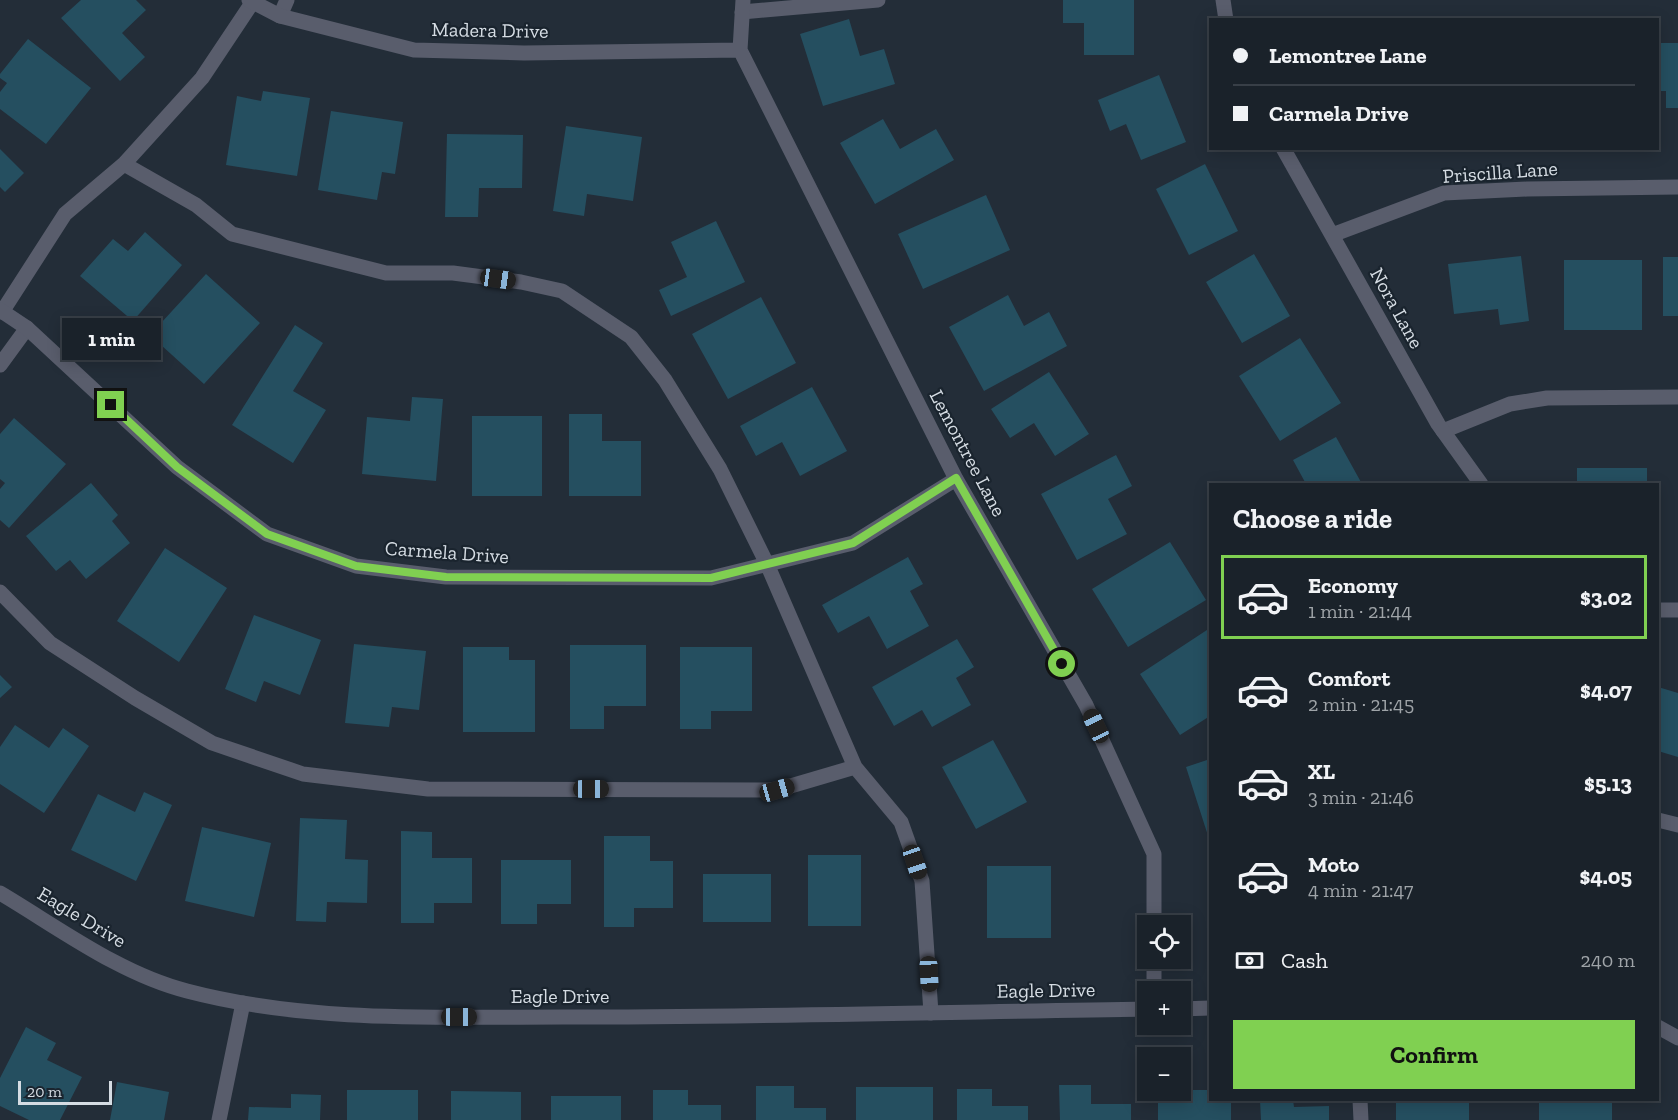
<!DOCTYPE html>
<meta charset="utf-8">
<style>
:root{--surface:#1a222a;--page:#232a32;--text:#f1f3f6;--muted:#9fa4a8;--line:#383f47;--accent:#80d051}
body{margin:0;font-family:"Zilla Slab",serif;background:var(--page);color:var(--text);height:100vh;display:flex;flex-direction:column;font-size:22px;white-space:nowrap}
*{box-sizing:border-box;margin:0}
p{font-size:20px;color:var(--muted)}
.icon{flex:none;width:33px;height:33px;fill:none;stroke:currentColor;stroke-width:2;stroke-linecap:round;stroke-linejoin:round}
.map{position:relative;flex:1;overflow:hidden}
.drawer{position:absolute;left:1209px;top:483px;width:450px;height:618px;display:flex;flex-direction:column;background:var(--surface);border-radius:0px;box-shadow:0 3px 15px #0003,0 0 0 2px var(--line)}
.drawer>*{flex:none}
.hud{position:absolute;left:1209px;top:18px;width:450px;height:132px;border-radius:0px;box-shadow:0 3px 15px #0003,0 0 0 2px var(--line);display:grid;align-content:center;height:132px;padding:0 24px;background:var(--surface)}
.controls{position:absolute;left:1137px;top:915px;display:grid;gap:12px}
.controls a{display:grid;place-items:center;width:54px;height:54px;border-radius:0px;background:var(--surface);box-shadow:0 3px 15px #0003,0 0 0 2px var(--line);font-size:30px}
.scale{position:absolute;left:18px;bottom:15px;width:94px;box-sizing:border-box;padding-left:6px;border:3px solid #d5dce3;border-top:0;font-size:16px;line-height:21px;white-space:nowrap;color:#d5dce3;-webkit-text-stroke:4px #1a242e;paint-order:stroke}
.end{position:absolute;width:27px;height:27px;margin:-14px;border:8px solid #80d051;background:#111;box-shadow:0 0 0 3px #111}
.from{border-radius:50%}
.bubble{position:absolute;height:42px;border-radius:0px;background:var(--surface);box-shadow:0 3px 15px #0003,0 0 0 2px var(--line);font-size:20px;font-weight:700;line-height:42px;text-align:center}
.car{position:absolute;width:18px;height:36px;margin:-18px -9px;border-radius:8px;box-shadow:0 0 4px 2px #0007;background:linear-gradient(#222 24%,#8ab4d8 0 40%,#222 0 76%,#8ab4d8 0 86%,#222 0)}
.hud b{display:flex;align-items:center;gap:21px;height:57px;font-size:22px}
.hud b+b{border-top:2px solid var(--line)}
.hud i{width:15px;height:15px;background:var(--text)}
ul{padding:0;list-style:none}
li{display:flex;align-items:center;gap:18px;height:84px;margin:0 12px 9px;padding:0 12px;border:3px solid transparent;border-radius:0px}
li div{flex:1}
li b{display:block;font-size:22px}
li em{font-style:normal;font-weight:700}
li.on{border-color:var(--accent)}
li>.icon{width:54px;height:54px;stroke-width:1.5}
h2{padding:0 24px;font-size:27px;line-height:72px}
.pay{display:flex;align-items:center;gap:15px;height:66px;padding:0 24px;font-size:22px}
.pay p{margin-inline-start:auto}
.primary-button{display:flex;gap:12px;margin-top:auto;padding:12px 24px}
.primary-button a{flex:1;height:69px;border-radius:0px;background:var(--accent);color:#111;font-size:24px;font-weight:700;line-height:69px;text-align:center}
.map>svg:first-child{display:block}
</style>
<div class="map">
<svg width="1678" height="1120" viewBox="0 0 1678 1120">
<rect width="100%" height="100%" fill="#232d38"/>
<path fill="#254f60" d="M81,0H136L146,10L122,33L145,57L120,81L61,18Z
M1063,0H1134V55H1084V23H1063Z
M1362,17H1393V20H1362Z
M849,19L860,56L884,49L895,84L823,106L800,34Z
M28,39L91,88L46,144L0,109V92L7,83L0,78V74Z
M1658,43H1678V108H1666V91H1658Z
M1159,75L1186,142L1141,160L1126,124L1110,131L1098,100Z
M263,91L310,98L297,176L226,165L237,96L261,101Z
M331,111L403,122L395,174L382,172L377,200L318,190Z
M883,119L900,149L936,129L954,160L875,204L840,143Z
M566,126L642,137L633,201L587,194L584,216L553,211Z
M447,134L523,135L522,188H479L478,217H445Z
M0,149L24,173L5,192L0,187Z
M1205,164L1238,231L1189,255L1156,189Z
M986,195L1010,250L923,289L898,234Z
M716,221L745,282L671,316L659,290L687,277L671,242Z
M145,232L182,265L133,321L80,276L113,239L128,251Z
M1254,254L1290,316L1242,343L1206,282Z
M1521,256L1529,321L1500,325L1498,309L1454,314L1448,264Z
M1663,257H1678V316H1663Z
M1564,260H1642V330H1564Z
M206,274L260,323L204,384L150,335Z
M1008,295L1024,326L1049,312L1067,346L984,391L949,327Z
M761,297L796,363L728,399L692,334Z
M295,325L323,343L293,391L326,410L293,463L232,425Z
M1300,338L1341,403L1280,441L1239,376Z
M1049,372L1089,434L1055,456L1034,423L1010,438L991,409Z
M812,387L847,451L800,476L782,442L756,456L740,426Z
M412,397L443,399L436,481L362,474L367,417L410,421Z
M569,414H602V441H641V496H569Z
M472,416H542V496H472Z
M14,418L66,464L9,528L0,520V489L5,483L0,479V434Z
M1336,437L1362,484H1306L1293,460Z
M1116,455L1132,486L1108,499L1127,534L1077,560L1041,494Z
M1577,468H1647V484H1577Z
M91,483L118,515L112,521L130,543L86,579L70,560L56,571L26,536Z
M1170,542L1206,600L1128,647L1092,589Z
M165,548L227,588L179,662L117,621Z
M908,557L923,584L910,591L929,626L887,649L869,616L838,633L822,605Z
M254,615L321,640L300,695L264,681L256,702L225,689Z
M1210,628V716L1180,735L1140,674Z
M957,639L974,667L956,678L971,705L932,727L922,710L894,726L872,687Z
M354,644L426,651L419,710L392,707L389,727L345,723Z
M570,645H646V706H604V729H570Z
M463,647H509V660H535V732H463Z
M680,647H752V711H711V729H680Z
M0,675L12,687L0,698Z
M1658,687L1678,693V757L1658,751Z
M15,725L49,748L63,728L89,746L44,813L0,784V747Z
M993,740L1027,802L976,829L942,767Z
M1210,759V842L1186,767Z
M144,792L172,805L136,881L71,850L98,794L135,812Z
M300,818L347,820L345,859L368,860L367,903L327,902L326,922L296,921Z
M202,827L271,843L254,917L185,901Z
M401,831L432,832V858H472V903H434V923H401Z
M604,836H650V861H673V908H634V927H604Z
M808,855H861V926H808Z
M501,860H571V904H537V924H501Z
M987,866H1051V938H987Z
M703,874H771V922H703Z
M26,1027L56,1043L47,1060L82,1077L60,1120H29L0,1106V1078Z
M117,1082L169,1092L164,1120H110Z
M1059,1085H1091V1104H1131V1120H1060Z
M756,1086H794V1108H826V1120H756Z
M856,1087H933V1120H856Z
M957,1089H992V1106H1028V1120H957Z
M347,1090H418V1120H347Z
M653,1090H688V1105H721V1120H653Z
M1158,1090H1210V1100H1231V1120H1158Z
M451,1091L521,1092V1120H451Z
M291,1094L321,1095L320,1120H248L249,1107L291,1108Z
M551,1096H621V1120H551Z
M1260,1100H1293L1294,1107L1329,1106V1120H1261Z
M1396,1100H1469V1120H1396Z
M1539,1100H1612V1120H1539Z"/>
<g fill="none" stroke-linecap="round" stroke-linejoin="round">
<path stroke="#595d6c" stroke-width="15" d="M742,12L878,0
M280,16L287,0
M124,164L196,205L232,234L386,273H453L521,282L562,291L631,337L665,380L720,469L767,564L855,767L901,822L922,881L931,1013
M2,312L65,214L124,164L202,78L252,3
M0,365L27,328
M1443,431L1510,404L1547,398L1678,397
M0,592L50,643L135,698L212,743L303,774L428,789L777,790L855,767
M1658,820L1678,825
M1360,1100L1361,1120
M219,1120L243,1003"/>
<path stroke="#595d6c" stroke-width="15" d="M249,0L280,16L414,50L524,53L740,50
M743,0L740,50L956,479L1086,705L1154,854V926
M1223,0L1226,20
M1283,148L1438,424L1481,484
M1332,235L1444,193L1527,189L1678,187
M0,310L27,328L177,467L267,534L356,566L446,577L711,578L853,543L956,479
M1658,610H1678
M0,893C59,928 120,974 187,991C309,1023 438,1017 563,1017C758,1017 953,1012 1148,1009
M1154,958V992
M1180,1009L1210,1008
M1658,1027L1678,1038"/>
</g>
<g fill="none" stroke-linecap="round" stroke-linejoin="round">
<path stroke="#80d051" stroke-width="8" d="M111,405L177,467L267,534L356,566L446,577L711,578L853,543L956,478L1062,664"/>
</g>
<g text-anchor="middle" stroke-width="4.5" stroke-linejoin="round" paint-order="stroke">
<g font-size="20" fill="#d5dce3" stroke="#1a242e">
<text transform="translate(490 30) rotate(1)" y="7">Madera Drive</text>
<text transform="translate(1500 172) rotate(-4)" y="7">Priscilla Lane</text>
<text transform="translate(1397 308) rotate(61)" y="7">Nora Lane</text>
<text transform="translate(968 453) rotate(62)" y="7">Lemontree Lane</text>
<text transform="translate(447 552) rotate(4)" y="7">Carmela Drive</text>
<text transform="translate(82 917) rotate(31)" y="7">Eagle Drive</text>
<text transform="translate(1046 990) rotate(-1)" y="7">Eagle Drive</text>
<text x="560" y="1003">Eagle Drive</text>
</g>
</g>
</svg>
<div class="controls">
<a><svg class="icon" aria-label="locate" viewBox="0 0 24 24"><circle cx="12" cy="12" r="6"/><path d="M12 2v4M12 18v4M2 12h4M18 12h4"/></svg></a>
<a>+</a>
<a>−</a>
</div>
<div class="scale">20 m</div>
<i class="end from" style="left:1062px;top:664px"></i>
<i class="end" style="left:111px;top:405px"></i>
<div class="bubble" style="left:62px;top:318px;width:99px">1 min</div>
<i class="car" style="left:498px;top:279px;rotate:98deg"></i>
<i class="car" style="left:1096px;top:726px;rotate:335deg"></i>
<i class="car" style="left:591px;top:789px;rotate:90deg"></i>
<i class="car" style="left:777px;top:790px;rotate:74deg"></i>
<i class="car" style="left:915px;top:862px;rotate:161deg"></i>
<i class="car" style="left:929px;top:974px;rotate:177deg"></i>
<i class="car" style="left:459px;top:1017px;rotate:90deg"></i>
<div class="hud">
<b><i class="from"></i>Lemontree Lane</b>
<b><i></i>Carmela Drive</b>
</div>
<section class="drawer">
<h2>Choose a ride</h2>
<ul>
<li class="on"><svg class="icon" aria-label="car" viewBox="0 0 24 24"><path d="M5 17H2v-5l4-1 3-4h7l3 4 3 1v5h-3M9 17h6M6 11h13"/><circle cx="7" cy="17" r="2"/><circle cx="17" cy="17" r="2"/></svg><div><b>Economy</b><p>1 min · 21:44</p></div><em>$3.02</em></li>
<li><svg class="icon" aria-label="car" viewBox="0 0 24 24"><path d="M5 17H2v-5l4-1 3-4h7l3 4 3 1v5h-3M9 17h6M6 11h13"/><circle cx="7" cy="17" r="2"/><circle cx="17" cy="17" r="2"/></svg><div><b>Comfort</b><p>2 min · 21:45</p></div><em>$4.07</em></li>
<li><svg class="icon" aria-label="car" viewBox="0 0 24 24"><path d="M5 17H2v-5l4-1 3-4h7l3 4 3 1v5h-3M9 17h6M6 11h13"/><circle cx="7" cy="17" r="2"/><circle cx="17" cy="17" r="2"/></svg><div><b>XL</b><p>3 min · 21:46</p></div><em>$5.13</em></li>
<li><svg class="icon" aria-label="car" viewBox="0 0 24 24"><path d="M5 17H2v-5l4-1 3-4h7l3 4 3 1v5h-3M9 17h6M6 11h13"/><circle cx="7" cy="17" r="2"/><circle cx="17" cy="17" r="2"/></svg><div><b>Moto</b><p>4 min · 21:47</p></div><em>$4.05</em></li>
</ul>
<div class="pay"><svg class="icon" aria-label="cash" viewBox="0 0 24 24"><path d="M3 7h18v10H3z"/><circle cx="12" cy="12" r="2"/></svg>Cash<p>240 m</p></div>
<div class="primary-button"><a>Confirm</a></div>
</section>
</div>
